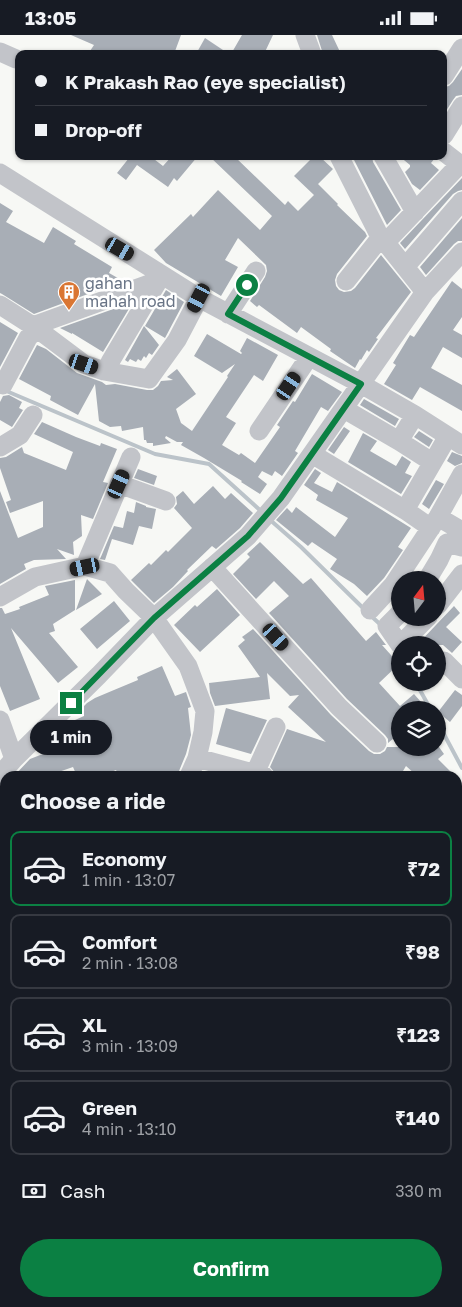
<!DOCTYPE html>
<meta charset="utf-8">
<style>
:root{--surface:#171b24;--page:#20242c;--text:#f1f3f6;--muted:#9ea1a6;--line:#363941;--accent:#0b8043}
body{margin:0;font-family:"Golos Text",sans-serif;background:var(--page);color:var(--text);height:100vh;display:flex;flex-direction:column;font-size:19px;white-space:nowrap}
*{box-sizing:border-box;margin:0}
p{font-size:16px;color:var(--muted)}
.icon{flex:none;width:28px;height:28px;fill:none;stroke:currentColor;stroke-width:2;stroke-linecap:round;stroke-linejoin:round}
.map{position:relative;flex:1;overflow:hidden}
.side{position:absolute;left:0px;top:736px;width:462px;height:536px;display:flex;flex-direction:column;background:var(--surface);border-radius:15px 15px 0 0;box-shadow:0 1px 4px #0004}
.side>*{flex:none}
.hud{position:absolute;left:15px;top:15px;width:432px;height:110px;border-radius:10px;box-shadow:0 1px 4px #0004;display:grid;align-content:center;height:110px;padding:0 20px;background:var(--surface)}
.needle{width:32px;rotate:16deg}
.fabs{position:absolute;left:391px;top:536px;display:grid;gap:10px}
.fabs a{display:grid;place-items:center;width:55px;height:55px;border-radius:50%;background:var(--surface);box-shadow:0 1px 4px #0004;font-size:25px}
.end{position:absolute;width:22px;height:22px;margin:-11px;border:6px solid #0b8043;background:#fff;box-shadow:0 0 0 2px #fff}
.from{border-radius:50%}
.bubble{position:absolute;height:35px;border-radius:18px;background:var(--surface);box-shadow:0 1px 4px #0004;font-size:16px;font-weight:700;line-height:35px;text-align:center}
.car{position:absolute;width:15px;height:30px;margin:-15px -8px;border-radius:6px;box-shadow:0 0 4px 1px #0007;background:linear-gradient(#222 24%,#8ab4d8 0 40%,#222 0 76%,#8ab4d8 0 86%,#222 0)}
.hud b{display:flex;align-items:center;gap:18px;height:48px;font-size:19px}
.hud b+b{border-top:1px solid var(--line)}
.hud i{width:12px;height:12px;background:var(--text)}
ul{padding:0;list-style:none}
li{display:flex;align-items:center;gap:15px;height:75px;margin:0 10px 8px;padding:0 10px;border:2px solid var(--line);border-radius:10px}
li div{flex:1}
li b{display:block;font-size:19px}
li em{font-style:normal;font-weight:700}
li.active{border-color:var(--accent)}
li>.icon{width:45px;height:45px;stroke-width:1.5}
h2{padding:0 20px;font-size:22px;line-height:60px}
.pay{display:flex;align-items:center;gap:12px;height:55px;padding:0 20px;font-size:19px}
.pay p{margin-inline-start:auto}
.primary-button{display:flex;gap:10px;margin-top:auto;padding:10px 20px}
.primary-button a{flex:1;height:58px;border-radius:30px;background:var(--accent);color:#fff;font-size:20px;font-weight:700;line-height:58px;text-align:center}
.status{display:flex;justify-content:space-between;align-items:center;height:35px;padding:0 25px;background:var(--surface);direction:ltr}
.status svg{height:14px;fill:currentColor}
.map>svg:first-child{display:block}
</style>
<div class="status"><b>13:05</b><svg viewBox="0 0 49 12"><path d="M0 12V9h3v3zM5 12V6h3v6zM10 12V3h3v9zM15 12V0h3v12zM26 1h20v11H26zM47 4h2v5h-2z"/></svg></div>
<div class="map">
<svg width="462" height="1272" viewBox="0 0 462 1272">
<rect width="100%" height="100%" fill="#f7f8f5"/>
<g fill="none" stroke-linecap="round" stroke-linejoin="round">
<path stroke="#bbc3c9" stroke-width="4" d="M4,355L155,419L209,429L262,477
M269,484L301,512L364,574
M370,580L382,591
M416,648L431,675
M438,688L462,733"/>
</g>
<path fill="#a8aeb6" d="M71,0H181L174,19H88L94,10Z
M242,0H273L264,19H231Z
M317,0H332L341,19H323Z
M205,3L229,19H196Z
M462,34V60L456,61L453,65L444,79V52L449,51L453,47Z
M126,121H150L163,131L172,121H198L177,146L174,143L168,152L137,130L126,145L117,138L129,123Z
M209,121H234L285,170L288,166L298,176L314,160L294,141L314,121H319L333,134L318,149L338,169L337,170L365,197L367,201L337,239L335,245L336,251L339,255L344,257L351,256L355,253L381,220L411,257L376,303L378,304L369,317L367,315L361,325L360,324L355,333L330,316L331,314L301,292L297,298L259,270L257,272L250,266L265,242L267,236L266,230L238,203L225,225L238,232L221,261L166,228L154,215L191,179L193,182L218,155L260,195L272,181Z
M352,121H372L373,127L401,175L387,190Z
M399,121H434L435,123L431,128L439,135L420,155L412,149L405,137L410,132V130Z
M462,143V155L458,156L453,159L405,214L400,208Z
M0,168L13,176L6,187L44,208L53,192L76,206L74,209L112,232L109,238L123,246L34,279L2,259L0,258Z
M462,183V206H458L454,209L426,240L420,232Z
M452,246L462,254V282L453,295L462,300V323L443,312L431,333L462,350V376L420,352L412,365L384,349L396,330L393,328L410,300L414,302Z
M166,255L184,267L165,303L145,291Z
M133,267L103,317L72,298V299L60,293Z
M0,287L18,298L0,332Z
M144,291L159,310L152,320L149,318L146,323L144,321L141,326L138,324L136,327L130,324L128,327L125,325Z
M207,299L241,319L242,318L240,316L247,303L278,320L263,346L254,340L226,382L236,388L222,410L239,420L241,418L255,428L280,392L277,390L293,366L295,367L312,339L342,357L328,376L321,372L295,416L298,418L282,441L275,436L272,441L262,436L258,442L267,449L260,459L241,447L242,446L204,423L181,410L183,407H177L166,401L165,403L171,408L153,411V408H147L146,405H144L143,392L122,396L121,391L110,392L99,386L95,349L78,380L50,365L51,361L19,344L37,310L46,314L77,338L102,347L106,350L115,349L147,355H153L158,351L161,346L173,345L167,342L177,334L196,359L176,374L181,388L192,396L228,342L227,341L235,329L222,338L194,321Z
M9,360L22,367L19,373L23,375L12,392L0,385V367L3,361Z
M364,364L399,384L395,391L360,370Z
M42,387L76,402L100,411L101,408L117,414L103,447L108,448L93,484L81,480L82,501L73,507L74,520L57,514L66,524L34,525L24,529L26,534L0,549V456L18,503L43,492V466L10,478L6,467L11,465L0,433V423L6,422L22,412L24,418L66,435L73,417L34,399Z
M344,392L350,396L334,419L328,415Z
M419,396L433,405L429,412L414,402Z
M363,398L377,406L370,416L396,431L402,421L411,427L405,438L412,441L401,459L348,427Z
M452,417L462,421V428L455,431L447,426Z
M138,434L157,441L154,450L134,443Z
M315,434L321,438L314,448L332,457L337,447L411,493L398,512L403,515L384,543L367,561L354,549L330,534L337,524L312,507L308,511L276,485L287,473L292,478L296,472L335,502L348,483L316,465L318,460L304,450Z
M436,445L444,449L429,474L422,469Z
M213,451L225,464L231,458L253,478L240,493L216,514L212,511L187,535L188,536L173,552L154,568L131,545L149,528L151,530L166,515L168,517L192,493L174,473L177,469L176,462L183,456L194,469Z
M136,467L146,471V472L156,474L152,494L139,491L133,510L112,504L105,525L100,524L114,491L123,493L127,476L134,478Z
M260,507L303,549L311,543L366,606L376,597L386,610H382L399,629L379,648L400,671L414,659L428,675H400V698L388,708V704L385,700L347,664L269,578L289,561L274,546L256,564L233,539L250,522L247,519Z
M87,544L102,559L76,575Z
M75,545V575L53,589L55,596L49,598L78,632L58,648L11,593L40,664L10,676L0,651V573H2L5,579L20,574L19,572L49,560L45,551Z
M217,554L240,580L200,617L174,590L195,570L197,572Z
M114,566L130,586L97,614L80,594Z
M454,571L460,578L446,592L462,607L452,618L443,610H417Z
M253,594L331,680L369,716L374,719H380L385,716L387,712H439L444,719L438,724L455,741H426L420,736L416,740L406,731L400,741H304L288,736L287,741H275V738L270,732L287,694L326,707L288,672L299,660L290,661L267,638L270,664L215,671L210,658L209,648L260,642L238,611L245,605L242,602Z
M162,631L175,661L186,657L191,672L188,673L191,700L186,719L179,736L178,741H119L116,735L101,741H77L73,732L47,741H14L30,724L48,717L45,709L49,705L62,700L59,695L66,689L84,681L81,674L87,668L95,663L114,655L138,645L137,642Z
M455,655L462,660V671L450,687L438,677Z
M226,673L267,685L251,719L216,709Z"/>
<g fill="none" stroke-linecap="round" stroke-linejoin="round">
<g stroke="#b5b8bd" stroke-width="25">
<path id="major" d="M0,776L5,783
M0,800L5,806
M282,1268L284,1272
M303,1268L305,1272"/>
</g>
<path stroke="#c2c4c9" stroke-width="19" d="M305,0L312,19
M0,17L16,24
M444,41L462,13
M444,100L462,71
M444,117L462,131
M339,121L378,198L425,257
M383,121L415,177
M0,138L199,263L361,349L415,380L462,410
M386,207L460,129
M405,232L462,166
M346,246L381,202
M0,270L36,293L84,329L104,336L149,344L177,305L199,263
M228,279L256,236
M33,291L152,248L162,240L156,236
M110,327L160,243
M3,350L28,303L36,293
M344,374L399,406
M415,380L399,406L432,427
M259,396L309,322
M0,412L20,400L33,380
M312,419L405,475
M119,449L166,466
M438,482L462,496
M431,493L405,475L448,401
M85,531L131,422
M212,532L339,672L377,708
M427,545L439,525L447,508L462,512
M0,562L35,542L85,531L110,538L126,556L154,583L188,631L205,676L203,697L197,723L189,741
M438,570L462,539
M370,575L393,550L438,482L462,439
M400,578L387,591L400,610L428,582
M444,626L462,644
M0,685L14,724
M197,723L264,741
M255,738L276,692
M0,740L14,724L99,640L154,583L248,501L281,463L425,257L462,217
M458,884L462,888
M458,904H462
M458,987L462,982
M458,1011L462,1006
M0,1023L5,1014
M0,1184L5,1187
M458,1192L462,1197
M458,1214L462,1209
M174,1268L181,1272
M65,1272L67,1269
M158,1272L161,1268"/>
<use href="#major" stroke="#fff" stroke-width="24"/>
</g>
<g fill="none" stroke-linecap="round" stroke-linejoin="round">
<path stroke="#0b8043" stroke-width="6" d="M71,668L154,583L248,501L281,463L361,349L228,279L247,250"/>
</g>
<defs>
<g id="building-pin" transform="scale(1.125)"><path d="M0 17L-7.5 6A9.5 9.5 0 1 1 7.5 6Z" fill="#da7633" stroke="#fff"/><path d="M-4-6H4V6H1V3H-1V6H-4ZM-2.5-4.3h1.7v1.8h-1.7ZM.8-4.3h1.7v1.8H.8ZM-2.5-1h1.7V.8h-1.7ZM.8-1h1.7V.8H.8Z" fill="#fff"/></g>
</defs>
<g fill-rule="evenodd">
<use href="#building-pin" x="69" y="257"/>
</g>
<g text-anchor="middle" stroke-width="5" stroke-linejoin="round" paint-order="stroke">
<g font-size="16" fill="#687385" stroke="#fff" text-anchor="start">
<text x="85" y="254">gahan<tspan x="85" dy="18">mahah road</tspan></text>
</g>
</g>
</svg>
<div class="fabs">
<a><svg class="needle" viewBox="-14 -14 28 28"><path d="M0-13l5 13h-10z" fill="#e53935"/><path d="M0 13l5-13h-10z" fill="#9ea1a6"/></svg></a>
<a><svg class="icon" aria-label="locate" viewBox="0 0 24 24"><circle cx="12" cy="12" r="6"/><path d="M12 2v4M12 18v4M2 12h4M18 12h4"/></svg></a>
<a><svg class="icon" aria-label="layers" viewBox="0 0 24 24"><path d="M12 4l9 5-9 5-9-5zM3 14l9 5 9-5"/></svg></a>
</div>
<i class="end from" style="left:247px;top:250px"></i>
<i class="end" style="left:71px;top:668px"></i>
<div class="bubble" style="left:30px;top:685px;width:82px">1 min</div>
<i class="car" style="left:120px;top:214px;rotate:120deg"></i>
<i class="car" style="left:199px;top:263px;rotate:208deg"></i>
<i class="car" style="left:84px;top:329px;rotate:109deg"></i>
<i class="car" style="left:289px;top:351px;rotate:34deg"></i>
<i class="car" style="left:119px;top:449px;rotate:24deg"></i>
<i class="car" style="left:85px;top:532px;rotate:258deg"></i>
<i class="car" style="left:276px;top:602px;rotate:138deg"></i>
<div class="hud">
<b><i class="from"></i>K Prakash Rao (eye specialist)</b>
<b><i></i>Drop-off</b>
</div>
<section class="side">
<h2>Choose a ride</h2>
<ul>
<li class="active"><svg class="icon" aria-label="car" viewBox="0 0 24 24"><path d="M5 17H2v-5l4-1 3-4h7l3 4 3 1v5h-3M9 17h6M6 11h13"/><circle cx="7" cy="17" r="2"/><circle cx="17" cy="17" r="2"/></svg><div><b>Economy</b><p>1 min · 13:07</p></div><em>₹72</em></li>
<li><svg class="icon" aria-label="car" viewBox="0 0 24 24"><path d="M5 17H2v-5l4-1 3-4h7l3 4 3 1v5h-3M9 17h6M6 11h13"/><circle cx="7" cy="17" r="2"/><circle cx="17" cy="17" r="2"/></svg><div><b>Comfort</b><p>2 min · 13:08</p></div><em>₹98</em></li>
<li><svg class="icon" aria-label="car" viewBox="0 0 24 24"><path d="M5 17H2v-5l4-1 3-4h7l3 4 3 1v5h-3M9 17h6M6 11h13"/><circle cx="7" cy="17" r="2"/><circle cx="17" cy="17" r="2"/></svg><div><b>XL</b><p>3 min · 13:09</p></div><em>₹123</em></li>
<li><svg class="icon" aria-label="car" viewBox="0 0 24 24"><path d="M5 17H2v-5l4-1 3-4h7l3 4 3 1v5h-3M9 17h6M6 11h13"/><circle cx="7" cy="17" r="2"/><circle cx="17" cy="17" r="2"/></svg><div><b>Green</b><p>4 min · 13:10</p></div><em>₹140</em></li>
</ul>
<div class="pay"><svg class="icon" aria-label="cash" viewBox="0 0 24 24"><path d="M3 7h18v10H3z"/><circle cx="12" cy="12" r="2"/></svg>Cash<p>330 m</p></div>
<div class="primary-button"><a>Confirm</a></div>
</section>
</div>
